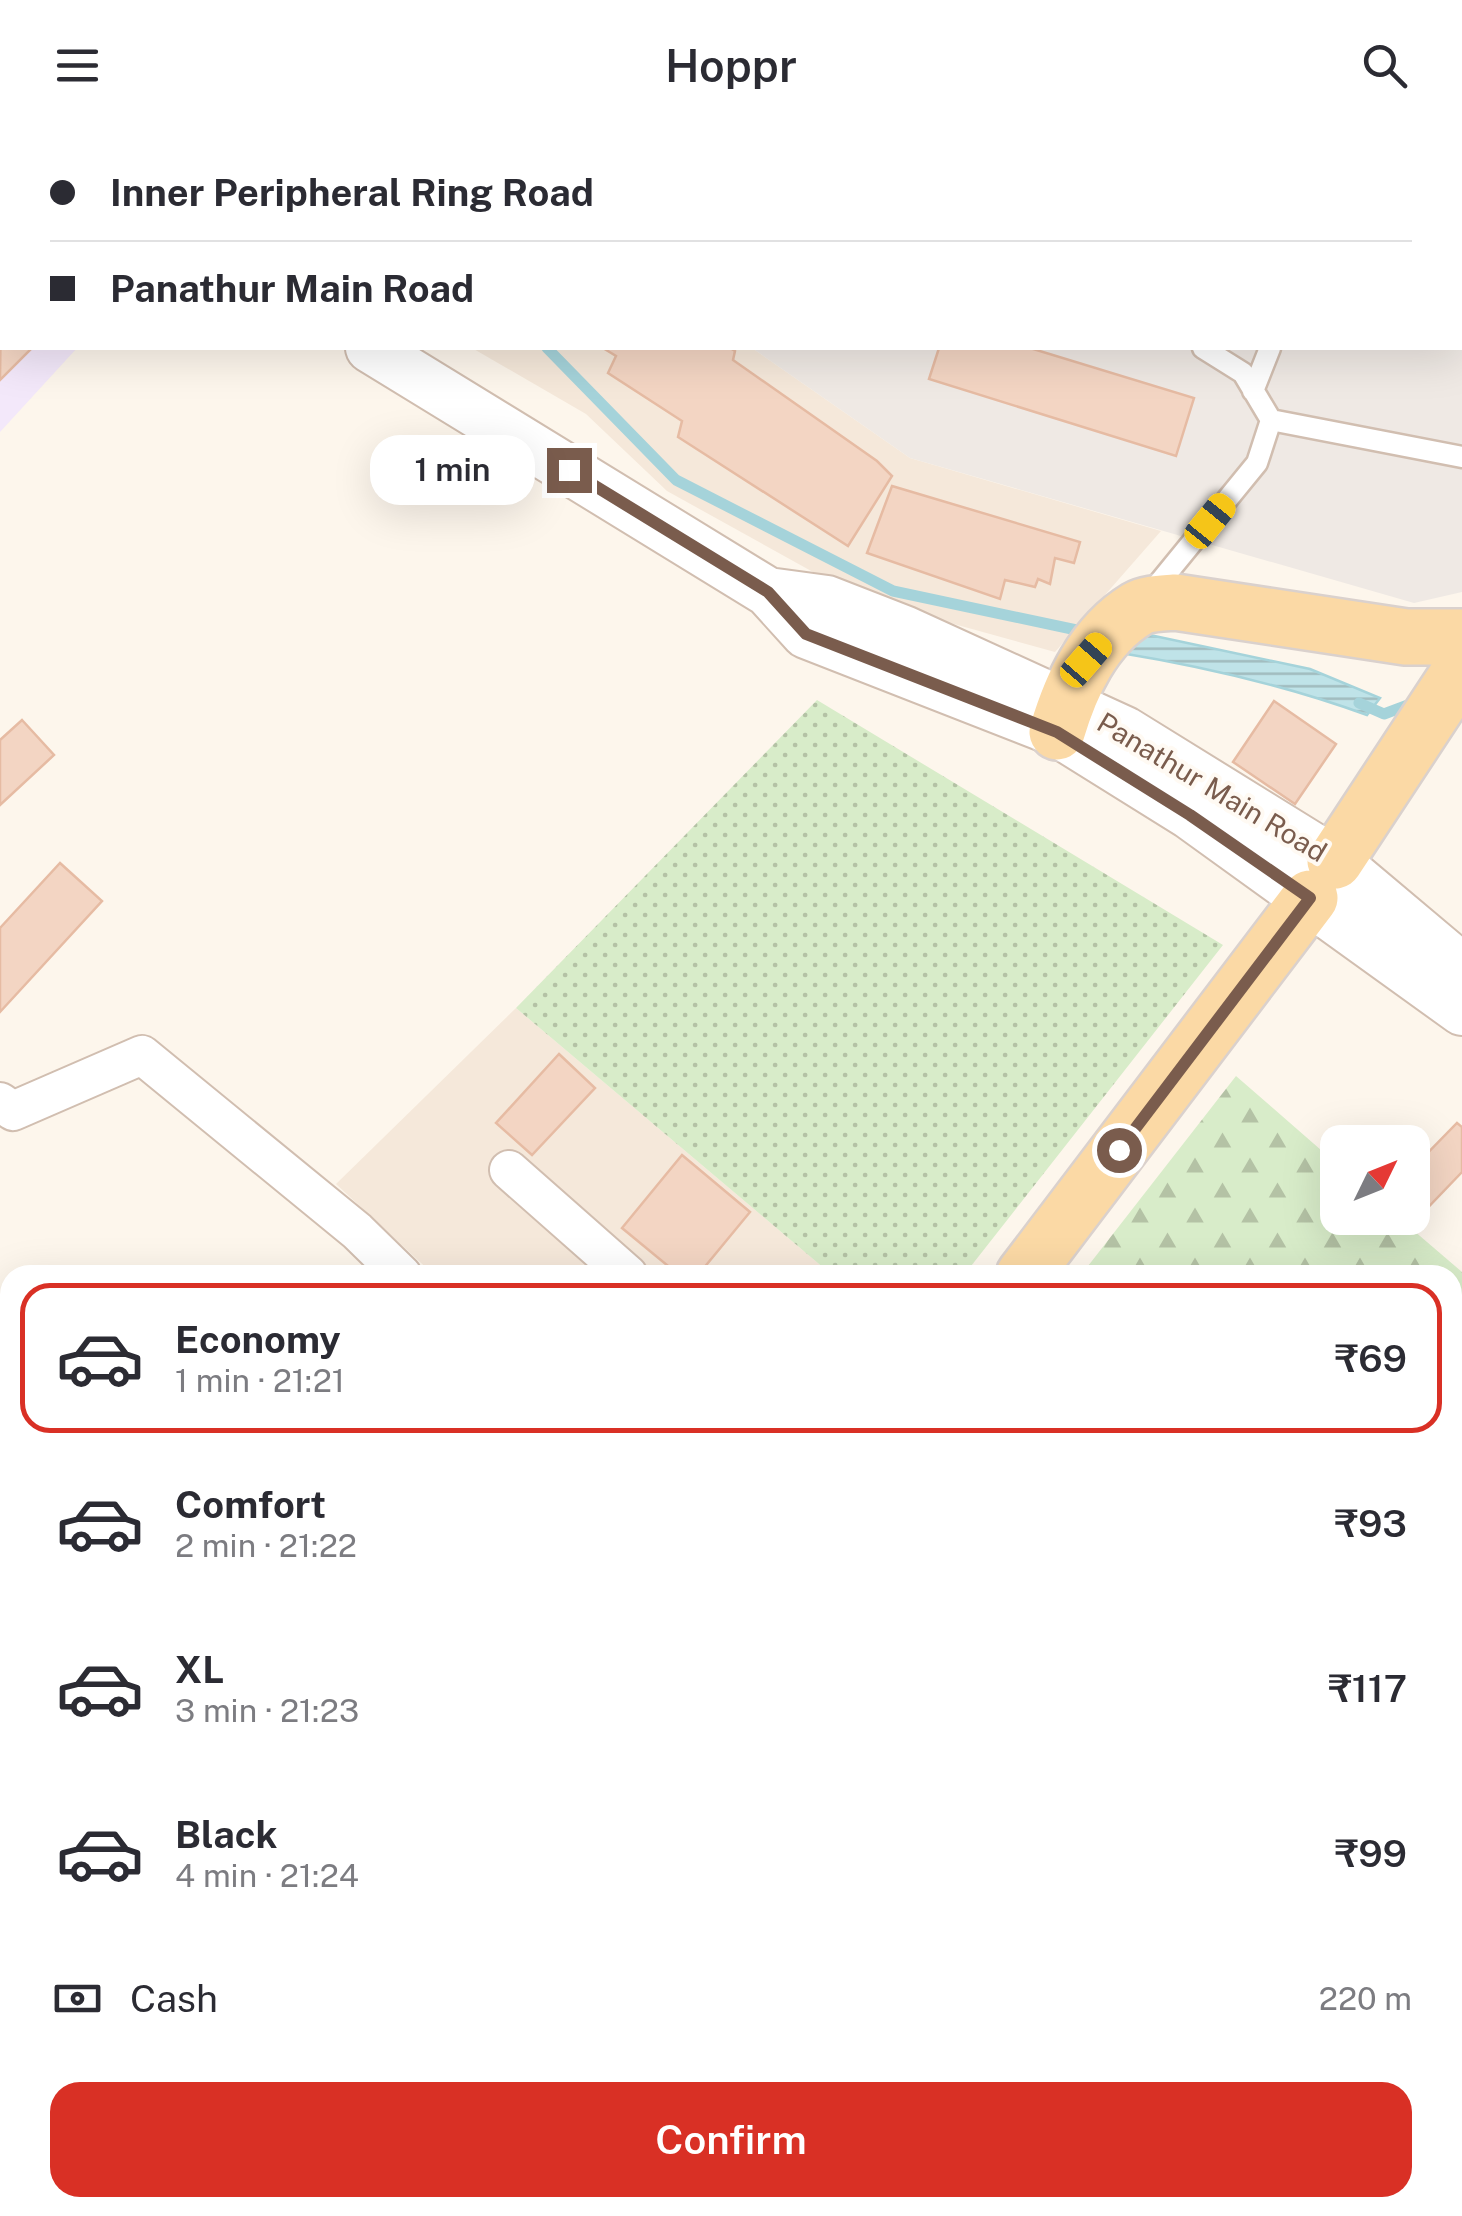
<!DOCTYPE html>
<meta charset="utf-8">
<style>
:root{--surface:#fff;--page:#f7f7f7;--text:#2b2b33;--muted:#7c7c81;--line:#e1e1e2;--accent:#d93025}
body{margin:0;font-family:"Public Sans",sans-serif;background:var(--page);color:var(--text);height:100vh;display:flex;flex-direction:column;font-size:38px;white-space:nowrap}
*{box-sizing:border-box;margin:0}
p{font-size:32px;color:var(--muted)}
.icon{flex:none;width:55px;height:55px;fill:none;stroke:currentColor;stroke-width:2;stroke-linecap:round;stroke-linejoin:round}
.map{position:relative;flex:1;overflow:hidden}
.side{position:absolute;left:0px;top:1135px;width:1462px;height:952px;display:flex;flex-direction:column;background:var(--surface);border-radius:30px 30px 0 0;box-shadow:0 10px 40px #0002}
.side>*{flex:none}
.banner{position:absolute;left:0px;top:0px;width:1462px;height:220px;box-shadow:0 10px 40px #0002;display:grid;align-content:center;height:220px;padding:0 50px;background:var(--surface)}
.needle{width:65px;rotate:47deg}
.controls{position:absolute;left:1320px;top:995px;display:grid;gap:20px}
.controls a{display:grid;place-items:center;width:110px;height:110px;border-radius:20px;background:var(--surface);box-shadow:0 10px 40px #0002;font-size:50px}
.end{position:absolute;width:45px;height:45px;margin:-22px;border:12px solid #7a5c4d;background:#fff;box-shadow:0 0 0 5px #fff}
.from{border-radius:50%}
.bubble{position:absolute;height:70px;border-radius:30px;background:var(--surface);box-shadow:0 10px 40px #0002;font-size:32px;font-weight:600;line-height:70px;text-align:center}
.car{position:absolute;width:30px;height:60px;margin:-30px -15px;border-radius:12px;box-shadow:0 0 8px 2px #0007;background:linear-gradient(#f5c518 24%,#345 0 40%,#f5c518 0 76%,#345 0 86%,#f5c518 0)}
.banner b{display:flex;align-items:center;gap:35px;height:95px;font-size:38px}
.banner b+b{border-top:2px solid var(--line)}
.banner i{width:25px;height:25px;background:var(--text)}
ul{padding:18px 0 0;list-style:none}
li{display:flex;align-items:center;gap:30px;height:150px;margin:0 20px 15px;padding:0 30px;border:5px solid transparent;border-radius:30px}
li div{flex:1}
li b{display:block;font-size:38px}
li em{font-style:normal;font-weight:600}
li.on{border-color:var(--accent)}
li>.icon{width:90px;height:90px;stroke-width:1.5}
.pay{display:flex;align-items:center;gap:25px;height:110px;padding:0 50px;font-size:38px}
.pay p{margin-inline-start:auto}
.action{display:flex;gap:20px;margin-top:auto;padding:20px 50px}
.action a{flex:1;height:115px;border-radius:30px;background:var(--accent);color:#fff;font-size:40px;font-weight:600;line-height:115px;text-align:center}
header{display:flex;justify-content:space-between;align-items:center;height:130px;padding:0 50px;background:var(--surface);font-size:45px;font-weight:600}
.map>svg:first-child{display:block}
</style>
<header><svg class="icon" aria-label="menu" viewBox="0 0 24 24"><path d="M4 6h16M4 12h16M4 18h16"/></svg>Hoppr<svg class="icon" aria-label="search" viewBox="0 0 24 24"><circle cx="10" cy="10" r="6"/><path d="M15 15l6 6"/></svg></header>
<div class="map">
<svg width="1462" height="2086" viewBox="0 0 1462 2086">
<defs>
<pattern id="green-dots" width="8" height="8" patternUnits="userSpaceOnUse" patternTransform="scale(2.5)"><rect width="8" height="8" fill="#d8ecc9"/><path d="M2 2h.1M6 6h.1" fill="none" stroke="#b4c2a5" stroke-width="1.8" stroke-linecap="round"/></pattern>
<pattern id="forest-firs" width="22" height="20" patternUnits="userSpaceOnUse" patternTransform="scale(2.5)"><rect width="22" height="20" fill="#d8ecc9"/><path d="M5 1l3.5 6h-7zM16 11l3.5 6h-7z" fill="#b4c2a5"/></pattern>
<pattern id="water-rules" width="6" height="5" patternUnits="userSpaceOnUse" patternTransform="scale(2.5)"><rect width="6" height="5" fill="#bfe3e8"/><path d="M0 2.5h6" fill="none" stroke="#a0bbbe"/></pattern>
</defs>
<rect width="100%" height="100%" fill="#fdf6ec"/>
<path fill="#f5e8da" d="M472,218H752L910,328L1161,401L1055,522L860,468L667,361L586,284Z
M516,878L832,1145H434L336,1054Z
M1462,1884V2086H1330L1324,2078H1452L1453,1893Z"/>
<path fill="#efe9e4" d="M512,0H1462V462L1414,473L910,328L752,218H1460V2Z"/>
<path fill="#f3e8fa" d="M0,61L2,218H77L0,302Z"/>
<path fill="url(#green-dots)" d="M817,570L1223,815L964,1145H832L516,878Z
M491,2078H1080L1089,2086H500Z"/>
<path fill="url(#forest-firs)" d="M1236,946L1337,1034L1338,1088H1399L1462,1142V1884L1453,1893L1452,1145H1081Z"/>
<path fill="url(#water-rules)" stroke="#a5d3da" stroke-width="2.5" d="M1131,501L1310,539L1380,568L1367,585C1285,555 1201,536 1115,522Z"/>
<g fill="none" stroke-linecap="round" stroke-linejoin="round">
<path stroke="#a5d3da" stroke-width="11" d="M119,0L125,2
M547,218L676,350L893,461L1086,502
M1359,573L1384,584L1416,572"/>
</g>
<path fill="#f3d5c3" stroke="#e6bba3" stroke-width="2.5" d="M658,0H816L658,2Z
M2,90V218H32L0,250Z
M603,218H730L735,221L733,230L877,331L892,346L848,416L678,307L682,291L608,243L616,226Z
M939,218H1030L1194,268L1176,326L929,249Z
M892,356L1080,412L1074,433L1055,428L1050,454L1038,449L1035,457L1005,450L1000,469L867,423Z
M1274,571L1336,614L1295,674L1233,632Z
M22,590L54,625L0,675V610Z
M60,733L102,771L0,882V798Z
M559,924L595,958L532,1025L496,993Z
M1457,993L1462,997V1042L1415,1091L1412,1088V1039Z
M682,1025L750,1082L698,1145H679L622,1098Z"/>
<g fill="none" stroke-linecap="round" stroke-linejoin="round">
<g stroke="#d1beb0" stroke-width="25">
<path id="service" d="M600,0L602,2
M848,2L849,0
M1460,88H1462
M1253,261L1270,218
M1271,290L1462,327
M1150,464L1257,333L1271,290L1243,243L1203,218"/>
</g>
<g stroke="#d1beb0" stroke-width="42">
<path id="minor" d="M0,972L13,981L142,925L357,1101L402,1145
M509,1040L628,1145"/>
</g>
<g stroke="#d1beb0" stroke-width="52">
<path id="tertiary" d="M0,5L2,6
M370,218L768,462L806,504L1057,602L1190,685L1462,881
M768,462L827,470L904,500L1125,601L1335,731L1462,838"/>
</g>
<g stroke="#dad1cd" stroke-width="60">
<path id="primary" d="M1057,602C1071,555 1093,506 1137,479C1147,473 1163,473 1175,472L1406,507H1462
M1335,731L1462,538
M1024,1145L1310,768
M317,2086L323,2078
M392,2086L398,2078"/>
</g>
<use href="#service" stroke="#fff" stroke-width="20"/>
<use href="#minor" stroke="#fff" stroke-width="38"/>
<use href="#tertiary" stroke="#fff" stroke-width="48"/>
<use href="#primary" stroke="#fbd9a5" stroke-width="55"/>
</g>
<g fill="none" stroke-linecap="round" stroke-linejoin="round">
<path stroke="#7a5c4d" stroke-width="12" d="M569,340L768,462L806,504L1057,602L1190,685L1310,768L1119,1020"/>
</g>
<g text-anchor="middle" stroke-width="8" stroke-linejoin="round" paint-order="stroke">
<g font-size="28" fill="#7a5c4d" stroke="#fffaf3">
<text transform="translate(1212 657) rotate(31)" y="10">Panathur Main Road</text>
</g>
</g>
</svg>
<div class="controls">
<a><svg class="needle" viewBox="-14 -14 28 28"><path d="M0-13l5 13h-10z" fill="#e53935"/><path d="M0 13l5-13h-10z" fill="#7c7c81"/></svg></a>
</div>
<i class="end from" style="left:1119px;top:1020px"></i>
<i class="end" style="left:569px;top:340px"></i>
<div class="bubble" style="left:370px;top:305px;width:165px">1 min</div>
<i class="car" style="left:1210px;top:391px;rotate:39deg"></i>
<i class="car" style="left:1086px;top:530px;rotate:41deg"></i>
<div class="banner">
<b><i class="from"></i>Inner Peripheral Ring Road</b>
<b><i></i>Panathur Main Road</b>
</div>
<section class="side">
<ul>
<li class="on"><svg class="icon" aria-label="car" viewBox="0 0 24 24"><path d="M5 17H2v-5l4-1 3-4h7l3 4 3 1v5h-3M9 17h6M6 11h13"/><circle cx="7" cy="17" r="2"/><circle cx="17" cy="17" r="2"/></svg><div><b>Economy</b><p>1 min · 21:21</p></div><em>₹69</em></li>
<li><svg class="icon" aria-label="car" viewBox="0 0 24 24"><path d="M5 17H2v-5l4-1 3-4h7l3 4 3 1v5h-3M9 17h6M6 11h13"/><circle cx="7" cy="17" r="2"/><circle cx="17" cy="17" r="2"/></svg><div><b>Comfort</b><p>2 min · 21:22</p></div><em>₹93</em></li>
<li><svg class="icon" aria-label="car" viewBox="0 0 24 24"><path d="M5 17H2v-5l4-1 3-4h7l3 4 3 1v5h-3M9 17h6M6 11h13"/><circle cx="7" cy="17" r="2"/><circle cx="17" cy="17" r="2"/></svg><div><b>XL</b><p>3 min · 21:23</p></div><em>₹117</em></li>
<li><svg class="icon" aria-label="car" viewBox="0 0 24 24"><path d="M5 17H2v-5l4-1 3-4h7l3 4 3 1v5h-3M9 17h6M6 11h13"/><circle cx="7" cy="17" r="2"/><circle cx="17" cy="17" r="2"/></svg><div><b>Black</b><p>4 min · 21:24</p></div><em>₹99</em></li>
</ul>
<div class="pay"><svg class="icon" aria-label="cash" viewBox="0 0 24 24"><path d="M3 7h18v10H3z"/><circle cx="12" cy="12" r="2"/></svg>Cash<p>220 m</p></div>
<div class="action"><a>Confirm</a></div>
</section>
</div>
